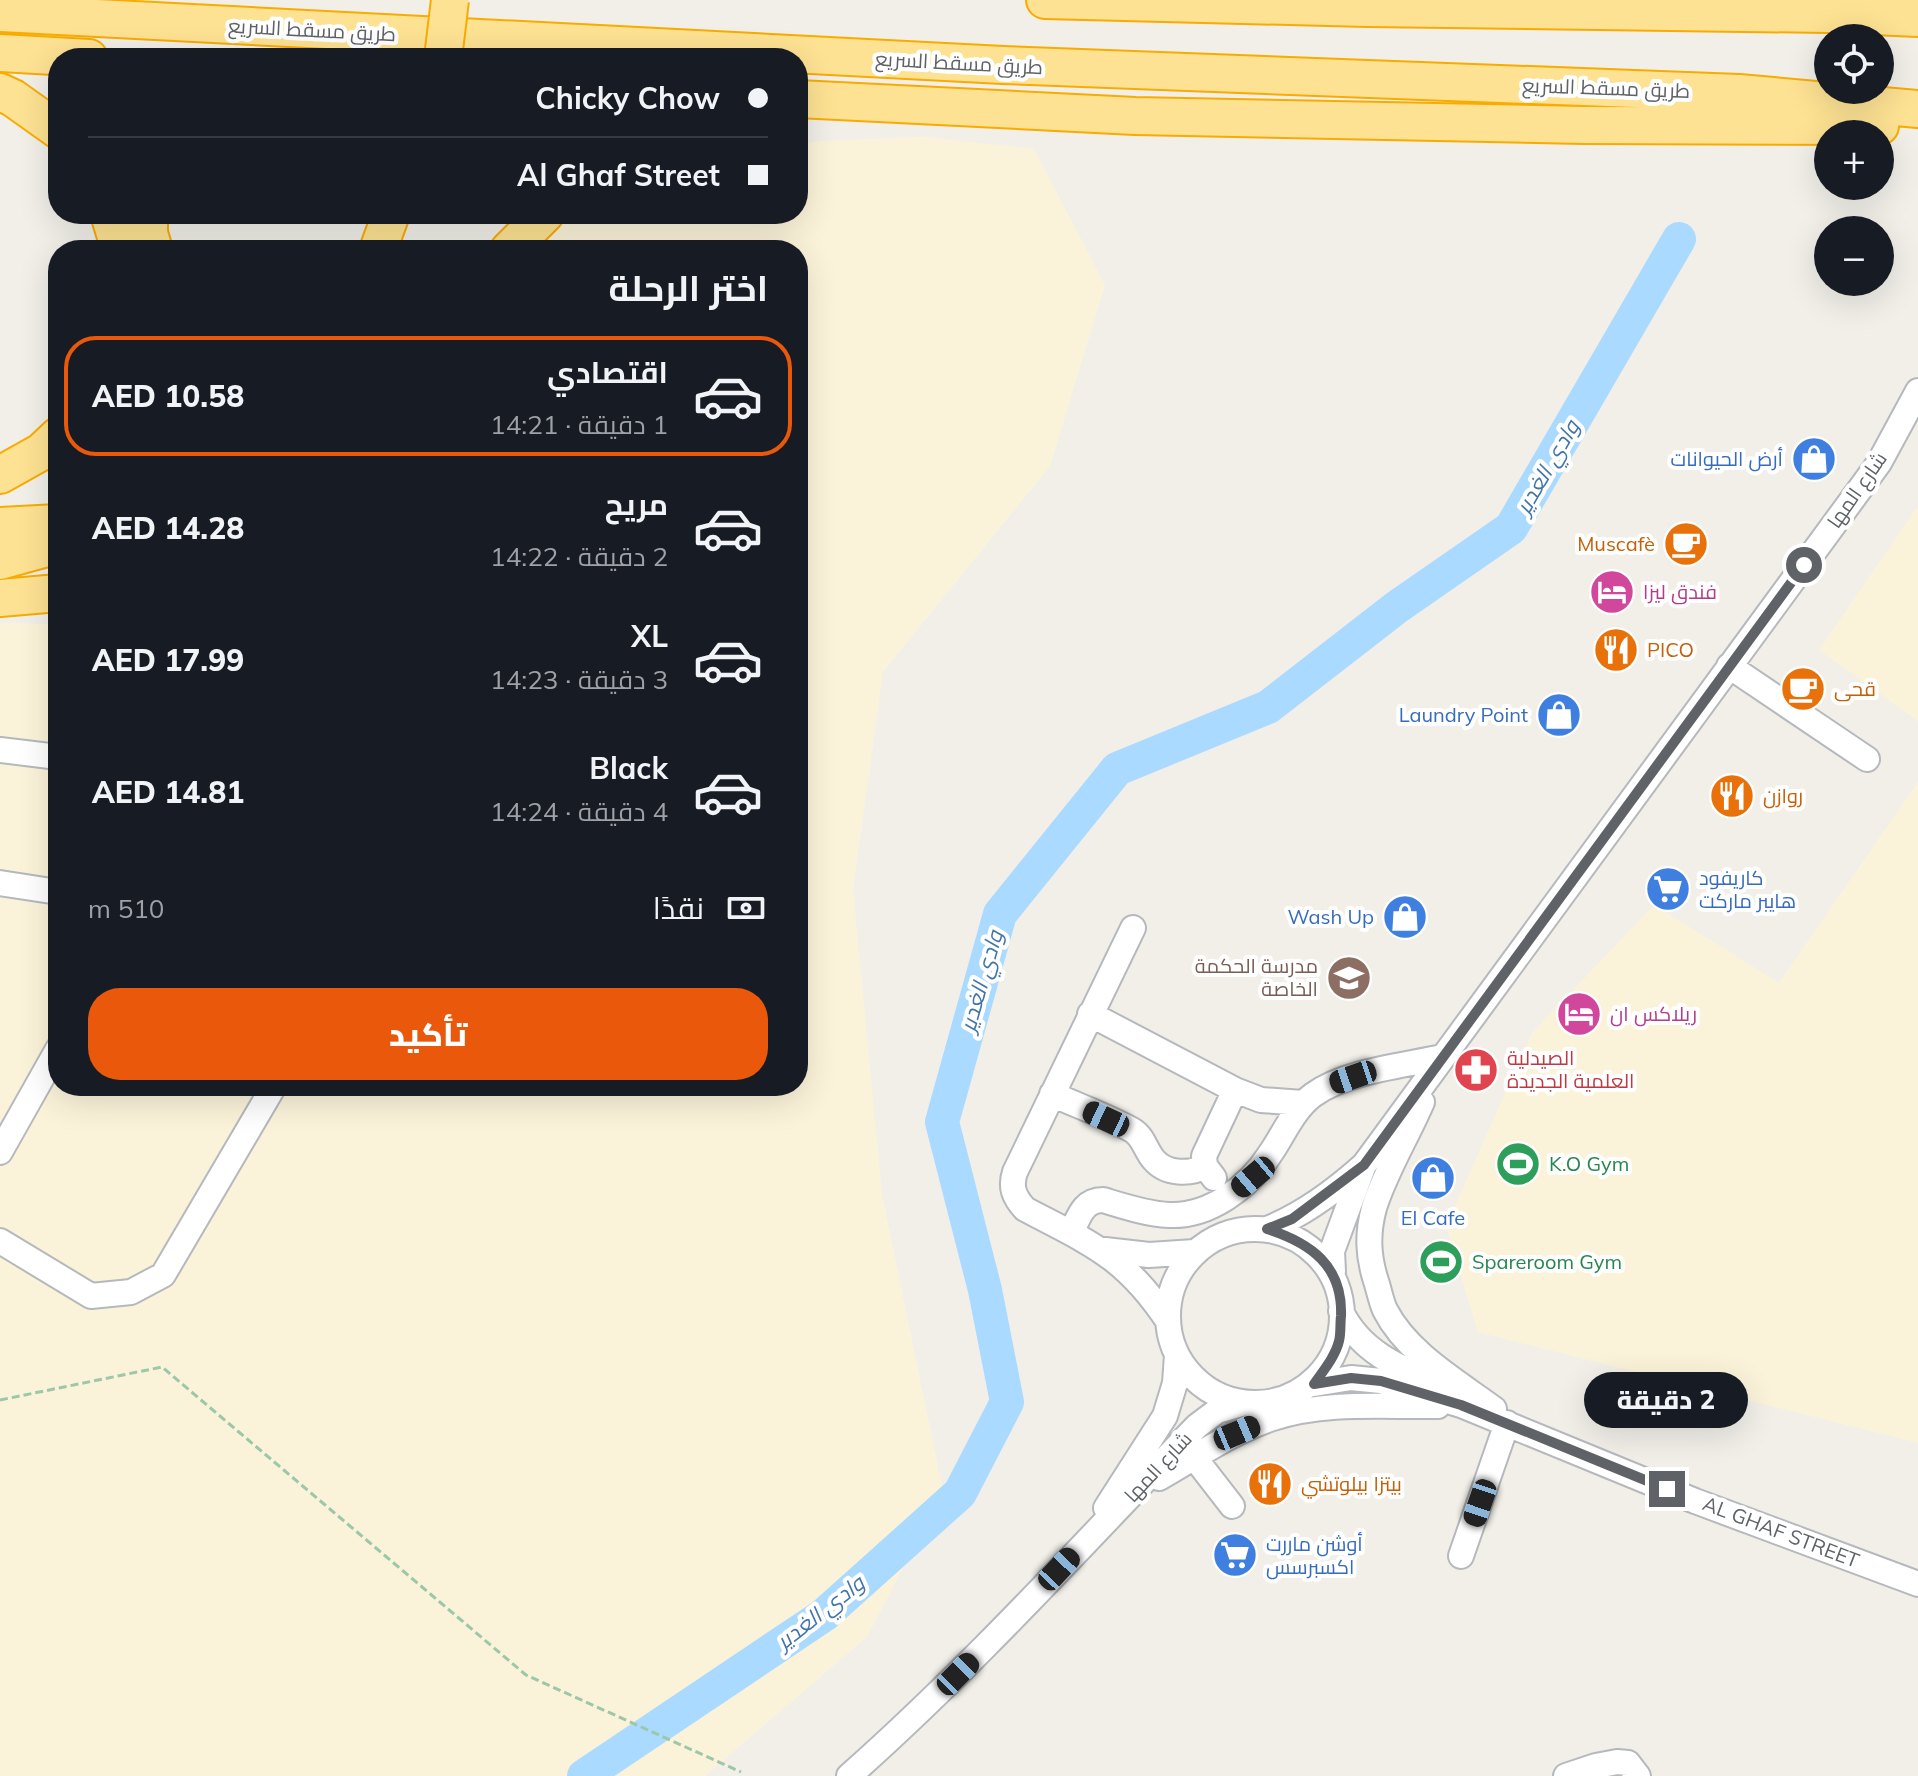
<!DOCTYPE html>
<html lang="ar">
<meta charset="utf-8">
<style>
:root{--surface:#171b24;--page:#20242c;--text:#f1f3f6;--muted:#9ea1a6;--line:#363941;--accent:#ea580c}
body{margin:0;font-family:Mulish,Cairo,sans-serif;background:var(--page);color:var(--text);direction:rtl;height:100vh;display:flex;flex-direction:column;font-size:30px;white-space:nowrap}
*{box-sizing:border-box;margin:0}
p{font-size:26px;color:var(--muted)}
.icon{flex:none;width:44px;height:44px;fill:none;stroke:currentColor;stroke-width:2;stroke-linecap:round;stroke-linejoin:round}
.map{position:relative;flex:1;overflow:hidden;direction:ltr}
.details{position:absolute;left:48px;top:240px;width:760px;height:856px;display:flex;flex-direction:column;background:var(--surface);border-radius:32px;box-shadow:0 8px 32px #0002;direction:rtl}
.details>*{flex:none}
.guide{position:absolute;left:48px;top:48px;width:760px;height:176px;border-radius:32px;box-shadow:0 8px 32px #0002;direction:rtl;display:grid;align-content:center;height:176px;padding:0 40px;background:var(--surface)}
.tools{position:absolute;left:1814px;top:24px;display:grid;gap:16px}
.tools a{display:grid;place-items:center;width:80px;height:80px;border-radius:50%;background:var(--surface);box-shadow:0 8px 32px #0002;font-size:40px}
.end{position:absolute;width:36px;height:36px;margin:-18px;border:10px solid #5f6368;background:#fff;box-shadow:0 0 0 4px #fff}
.from{border-radius:50%}
.bubble{position:absolute;height:56px;border-radius:28px;background:var(--surface);box-shadow:0 8px 32px #0002;font-size:26px;font-weight:800;line-height:56px;text-align:center;direction:rtl}
.car{position:absolute;width:24px;height:48px;margin:-24px -12px;border-radius:10px;box-shadow:0 0 6px 2px #0007;background:linear-gradient(#222 24%,#8ab4d8 0 40%,#222 0 76%,#8ab4d8 0 86%,#222 0)}
.guide b{display:flex;align-items:center;gap:28px;height:76px;font-size:30px}
.guide b+b{border-top:2px solid var(--line)}
.guide i{width:20px;height:20px;background:var(--text)}
ul{padding:0;list-style:none}
li{display:flex;align-items:center;gap:24px;height:120px;margin:0 16px 12px;padding:0 24px;border:4px solid transparent;border-radius:32px}
li div{flex:1}
li b{display:block;font-size:30px}
li em{font-style:normal;font-weight:800}
li.current{border-color:var(--accent)}
li>.icon{width:72px;height:72px;stroke-width:1.5}
h2{padding:0 40px;font-size:36px;line-height:96px}
.pay{display:flex;align-items:center;gap:20px;height:88px;padding:0 40px;font-size:30px}
.pay p{margin-inline-start:auto}
.cta{display:flex;gap:16px;margin-top:auto;padding:16px 40px}
.cta a{flex:1;height:92px;border-radius:32px;background:var(--accent);color:#fff;font-size:32px;font-weight:800;line-height:92px;text-align:center}
.map>svg:first-child{display:block}
</style>
<div class="map">
<svg width="1918" height="1776" viewBox="0 0 1918 1776">
<rect width="100%" height="100%" fill="#f1efe8"/>
<path fill="#fbf3d9" d="M925,137L1034,149L1105,285L1050,466L883,672L853,889L882,1195L943,1491L867,1637L705,1776H0V623L58,624V1086H798V250H531L549,227L574,214H798V144L820,141Z
M1918,506V721L1819,650Z
M1918,782V1443L1478,1332L1446,1226L1532,1033L1654,905L1779,983Z"/>
<g fill="none" stroke-linecap="round" stroke-linejoin="round">
<path stroke="#aadaff" stroke-width="34" d="M584,1776L824,1615L960,1493L1007,1402L985,1290L942,1122L1000,914L1117,769L1268,707L1397,607L1511,528L1679,239"/>
<g stroke="#b5b8bc" stroke-width="28">
<path id="minor" d="M1729,666L1867,759
M0,750L58,757
M0,883L58,892
M1133,928L1015,1172C1010,1187 1014,1197 1025,1209C1091,1244 1125,1256 1168,1321
M1090,1014L1235,1090L1261,1100L1303,1103
M1052,1094C1078,1106 1107,1116 1132,1130C1144,1137 1145,1150 1154,1160C1166,1174 1190,1175 1205,1166
M1422,1102C1407,1137 1385,1172 1374,1208C1367,1234 1368,1256 1376,1281C1379,1290 1381,1301 1385,1310C1407,1353 1456,1381 1494,1409
M0,1152L58,1049
M1214,1178L1205,1166L1204,1156L1235,1090
M1168 1316a87 87 0 1 1 174 0a87 87 0 1 1-174 0Z
M1267,1229C1303,1215 1335,1191 1364,1165L1879,463L1918,391
M1071,1233C1079,1217 1083,1200 1103,1200C1123,1206 1147,1214 1169,1215C1209,1217 1249,1187 1270,1154C1284,1134 1293,1110 1313,1095C1346,1071 1403,1066 1442,1057
M0,1241L91,1296L131,1292L163,1275L274,1086
M1105,1250L1149,1255L1195,1252
M1333,1272L1332,1251L1363,1167
M1341,1311C1359,1350 1397,1367 1435,1383
M1314,1384L1351,1378L1381,1381L1461,1405L1695,1501L1918,1584
M1194,1457L1232,1506
M1159,1478C1196,1457 1233,1431 1273,1418C1327,1401 1383,1407 1438,1406
M1106,1508L1165,1416L1175,1383L1177,1355
M1461,1556L1507,1423
M849,1776C972,1667 1083,1544 1197,1426L1217,1411L1245,1403
M1566,1776L1596,1766L1617,1762L1628,1763L1638,1776"/>
</g>
<g stroke="#f9ab00" stroke-width="40">
<path id="highway" d="M1045,0L1367,8L1828,14L1918,18
M0,13L1003,65L1739,93L1918,109
M0,53L89,58
M0,92L13,98L58,130
M798,99L1135,116L1584,125L1880,126
M109,214L120,250
M149,214V233L154,250
M378,250L391,214
M509,250L545,214
M0,475L41,452L58,436
M0,526L58,523
M0,561L58,545
M0,598L58,593"/>
</g>
<path stroke="#9cc7a9" stroke-width="3" stroke-dasharray="8 4" stroke-linecap="butt" d="M0,1400L162,1367L526,1675L741,1772"/>
<use href="#minor" stroke="#fff" stroke-width="24"/>
<use href="#highway" stroke="#fde293" stroke-width="36"/>
<g stroke="#f9ab00" stroke-width="40" stroke-linecap="butt">
<path id="highway-bridge" d="M443,58L450,0"/>
</g>
<use href="#highway-bridge" stroke="#fde293" stroke-width="36"/>
</g>
<g fill="none" stroke-linecap="round" stroke-linejoin="round">
<path stroke="#5f6368" stroke-width="10" d="M1667,1489L1461,1405L1381,1381L1351,1378L1314,1384C1323,1371 1335,1357 1339,1341C1341,1334 1340,1324 1341,1316C1343,1266 1311,1243 1267,1229L1292,1219L1364,1165L1804,565"/>
</g>
<defs>
<g id="shop-disc" transform="scale(2.3)"><circle r="9.5" fill="#3f7fe0" stroke="#fff"/><path d="M-5-2.5h2.3a2.7 3.5 0 0 1 5.4 0H5L5.5 6h-11ZM-1.5-2.5h3a1.5 2.3 0 0 0-3 0Z" fill="#fff"/></g>
<g id="cafe-disc" transform="scale(2.3)"><circle r="9.5" fill="#e8710a" stroke="#fff"/><path d="M-5.5-4.5H6V0H3Q3 3.5 0 3.5H-2.5Q-5.5 3.5-5.5 0ZM3-3.2v2h1.7v-2ZM-6 4.5H4V6H-6Z" fill="#fff"/></g>
<g id="hotel-disc" transform="scale(2.3)"><circle r="9.5" fill="#d1479c" stroke="#fff"/><path d="M-6-4.5h1.5V1H6V5H4.5V3h-9V5H-6ZM-4 0a1.8 1.8 0 1 1 3.6 0ZM.5 0V-2.5h3Q6-2.5 6 0Z" fill="#fff"/></g>
<g id="restaurant-disc" transform="scale(2.3)"><circle r="9.5" fill="#e8710a" stroke="#fff"/><path d="M-5-6h1v4h1v-4h1v4h1v-4h1v5L-1.5 .5V6h-2V.5L-5-1ZM5-6V6H3V1.5H1.5Q1.5-4 5-6Z" fill="#fff"/></g>
<g id="supermarket-disc" transform="scale(2.3)"><circle r="9.5" fill="#3f7fe0" stroke="#fff"/><path d="M-6-5.5h2.5l.6 2H6L4.5 2H-2.5L-4.4-4H-6ZM-1.5 3.2a1.3 1.3 0 1 0 .1 0ZM3 3.2a1.3 1.3 0 1 0 .1 0Z" fill="#fff"/></g>
<g id="school-disc" transform="scale(2.3)"><circle r="9.5" fill="#8d6e63" stroke="#fff"/><path d="M0-5L7-2L0 1L-7-2ZM-4 1L0 2.5L4 1V4Q0 6-4 4Z" fill="#fff"/></g>
<g id="pharmacy-disc" transform="scale(2.3)"><circle r="9.5" fill="#e0444e" stroke="#fff"/><path d="M-2-6h4v4h4v4h-4v4h-4v-4h-4v-4h4Z" fill="#fff"/></g>
<g id="stadium-disc" transform="scale(2.3)"><circle r="9.5" fill="#2e9e5b" stroke="#fff"/><path d="M0-5a6.5 5 0 1 0 0 10a6.5 5 0 1 0 0-10ZM-3.5-1.8h7v3.6h-7Z" fill="#fff"/></g>
</defs>
<g fill-rule="evenodd">
<use href="#shop-disc" x="1814" y="459"/>
<use href="#cafe-disc" x="1686" y="544"/>
<use href="#hotel-disc" x="1612" y="592"/>
<use href="#restaurant-disc" x="1616" y="650"/>
<use href="#cafe-disc" x="1803" y="689"/>
<use href="#shop-disc" x="1559" y="715"/>
<use href="#restaurant-disc" x="1732" y="796"/>
<use href="#supermarket-disc" x="1668" y="889"/>
<use href="#shop-disc" x="1405" y="917"/>
<use href="#school-disc" x="1349" y="978"/>
<use href="#hotel-disc" x="1579" y="1014"/>
<use href="#pharmacy-disc" x="1476" y="1070"/>
<use href="#stadium-disc" x="1518" y="1164"/>
<use href="#shop-disc" x="1433" y="1178"/>
<use href="#stadium-disc" x="1441" y="1262"/>
<use href="#restaurant-disc" x="1270" y="1484"/>
<use href="#supermarket-disc" x="1235" y="1555"/>
</g>
<g text-anchor="middle" stroke-width="8" stroke-linejoin="round" paint-order="stroke">
<g font-size="20" fill="#5f6368" stroke="#fff">
<text transform="translate(312 30) rotate(3)" y="7">طريق مسقط السريع</text>
<text transform="translate(959 63) rotate(3)" y="7">طريق مسقط السريع</text>
<text transform="translate(1606 88) rotate(2)" y="7">طريق مسقط السريع</text>
<text transform="translate(1857 490) rotate(-55)" y="7">شارع المها</text>
<text transform="translate(1158 1467) rotate(-47)" y="7">شارع المها</text>
<text transform="translate(1781 1532) rotate(21)" y="7">AL GHAF STREET</text>
</g>
<g font-size="20" fill="#366cbe" stroke="#fff" text-anchor="end">
<text x="1783" y="466">أرض الحيوانات</text>
<text x="1528" y="722">Laundry Point</text>
<text x="1699" y="885" text-anchor="start">كاريفود<tspan x="1699" dy="23">هايبر ماركت</tspan></text>
<text x="1374" y="924">Wash Up</text>
<text x="1433" y="1225" text-anchor="middle">El Cafe</text>
<text x="1266" y="1551" text-anchor="start">أوشن ماررت<tspan x="1266" dy="23">اكسبرسس</tspan></text>
</g>
<g font-size="20" fill="#c56008" stroke="#fff" text-anchor="start">
<text x="1655" y="551" text-anchor="end">Muscafè</text>
<text x="1647" y="657">PICO</text>
<text x="1834" y="696">قحى</text>
<text x="1763" y="803">روازن</text>
<text x="1301" y="1491">بيتزا بيلوتشي</text>
</g>
<g font-size="20" fill="#b23c85" stroke="#fff" text-anchor="start">
<text x="1643" y="599">فندق ليزا</text>
<text x="1610" y="1021">ريلاكس ان</text>
</g>
<g font-size="20" fill="#785e54" stroke="#fff" text-anchor="end">
<text x="1318" y="973">مدرسة الحكمة<tspan x="1318" dy="23">الخاصة</tspan></text>
</g>
<g font-size="20" fill="#be3a42" stroke="#fff" text-anchor="start">
<text x="1507" y="1065">الصيدلية<tspan x="1507" dy="23">العلمية الجديدة</tspan></text>
</g>
<g font-size="20" fill="#27864d" stroke="#fff" text-anchor="start">
<text x="1549" y="1171">K.O Gym</text>
<text x="1472" y="1269">Spareroom Gym</text>
</g>
<g font-size="22" font-style="italic" fill="#4174aa" stroke="#fff">
<text transform="translate(1547 467) rotate(-60)" y="8">وادي الغدير</text>
<text transform="translate(981 981) rotate(-74)" y="8">وادي الغدير</text>
<text transform="translate(820 1612) rotate(-38)" y="8">وادي الغدير</text>
</g>
</g>
</svg>
<div class="tools">
<a><svg class="icon" aria-label="locate" viewBox="0 0 24 24"><circle cx="12" cy="12" r="6"/><path d="M12 2v4M12 18v4M2 12h4M18 12h4"/></svg></a>
<a>+</a>
<a>−</a>
</div>
<i class="end from" style="left:1804px;top:565px"></i>
<i class="end" style="left:1667px;top:1489px"></i>
<div class="bubble" style="left:1584px;top:1372px;width:164px">2 دقيقة</div>
<i class="car" style="left:1353px;top:1077px;rotate:251deg"></i>
<i class="car" style="left:1106px;top:1119px;rotate:295deg"></i>
<i class="car" style="left:1253px;top:1177px;rotate:230deg"></i>
<i class="car" style="left:1237px;top:1433px;rotate:67deg"></i>
<i class="car" style="left:1480px;top:1503px;rotate:199deg"></i>
<i class="car" style="left:1059px;top:1569px;rotate:43deg"></i>
<i class="car" style="left:958px;top:1674px;rotate:45deg"></i>
<div class="guide">
<b><i class="from"></i>Chicky Chow</b>
<b><i></i>Al Ghaf Street</b>
</div>
<section class="details">
<h2>اختر الرحلة</h2>
<ul>
<li class="current"><svg class="icon" aria-label="car" viewBox="0 0 24 24"><path d="M5 17H2v-5l4-1 3-4h7l3 4 3 1v5h-3M9 17h6M6 11h13"/><circle cx="7" cy="17" r="2"/><circle cx="17" cy="17" r="2"/></svg><div><b>اقتصادي</b><p>1 دقيقة · 14:21</p></div><em>AED 10.58</em></li>
<li><svg class="icon" aria-label="car" viewBox="0 0 24 24"><path d="M5 17H2v-5l4-1 3-4h7l3 4 3 1v5h-3M9 17h6M6 11h13"/><circle cx="7" cy="17" r="2"/><circle cx="17" cy="17" r="2"/></svg><div><b>مريح</b><p>2 دقيقة · 14:22</p></div><em>AED 14.28</em></li>
<li><svg class="icon" aria-label="car" viewBox="0 0 24 24"><path d="M5 17H2v-5l4-1 3-4h7l3 4 3 1v5h-3M9 17h6M6 11h13"/><circle cx="7" cy="17" r="2"/><circle cx="17" cy="17" r="2"/></svg><div><b>XL</b><p>3 دقيقة · 14:23</p></div><em>AED 17.99</em></li>
<li><svg class="icon" aria-label="car" viewBox="0 0 24 24"><path d="M5 17H2v-5l4-1 3-4h7l3 4 3 1v5h-3M9 17h6M6 11h13"/><circle cx="7" cy="17" r="2"/><circle cx="17" cy="17" r="2"/></svg><div><b>Black</b><p>4 دقيقة · 14:24</p></div><em>AED 14.81</em></li>
</ul>
<div class="pay"><svg class="icon" aria-label="cash" viewBox="0 0 24 24"><path d="M3 7h18v10H3z"/><circle cx="12" cy="12" r="2"/></svg>نقدًا<p>510 m</p></div>
<div class="cta"><a>تأكيد</a></div>
</section>
</div>
